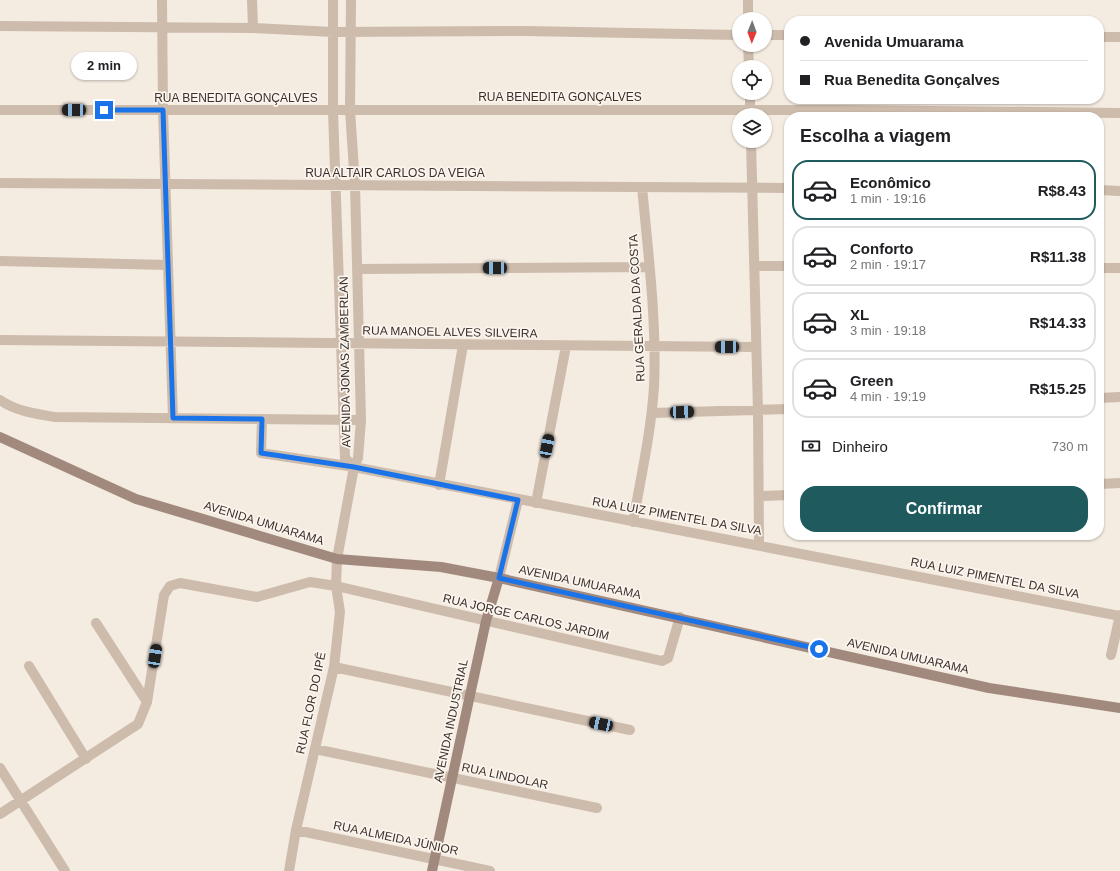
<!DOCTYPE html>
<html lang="pt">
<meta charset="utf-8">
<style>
:root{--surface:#fff;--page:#f6f6f6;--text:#202124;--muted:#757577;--line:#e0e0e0;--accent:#1f5a5e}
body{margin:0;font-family:Helvetica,sans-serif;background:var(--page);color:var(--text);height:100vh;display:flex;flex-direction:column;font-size:15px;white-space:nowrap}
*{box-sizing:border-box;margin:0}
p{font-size:13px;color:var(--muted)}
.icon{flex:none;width:22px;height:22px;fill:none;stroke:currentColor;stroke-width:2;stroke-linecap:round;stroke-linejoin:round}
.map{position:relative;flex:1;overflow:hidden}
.side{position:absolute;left:784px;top:112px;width:320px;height:428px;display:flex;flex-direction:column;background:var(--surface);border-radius:16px;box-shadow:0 1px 3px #0004}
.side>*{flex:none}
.top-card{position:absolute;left:784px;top:16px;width:320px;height:88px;border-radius:16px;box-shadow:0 1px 3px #0004;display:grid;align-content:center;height:88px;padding:0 16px;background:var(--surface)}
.needle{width:26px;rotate:181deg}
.fabs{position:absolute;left:732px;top:12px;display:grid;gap:8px}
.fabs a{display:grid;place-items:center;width:40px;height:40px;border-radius:50%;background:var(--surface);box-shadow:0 1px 3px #0004;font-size:20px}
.end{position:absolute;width:18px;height:18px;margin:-9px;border:5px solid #1a73e8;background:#fff;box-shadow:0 0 0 2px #fff}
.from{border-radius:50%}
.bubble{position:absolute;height:28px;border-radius:14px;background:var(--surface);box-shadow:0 1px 3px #0004;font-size:13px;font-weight:600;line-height:28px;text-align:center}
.car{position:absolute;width:12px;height:24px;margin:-12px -6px;border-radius:5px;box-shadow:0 0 3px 1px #0007;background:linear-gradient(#222 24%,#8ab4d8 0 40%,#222 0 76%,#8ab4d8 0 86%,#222 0)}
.top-card b{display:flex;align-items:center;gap:14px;height:38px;font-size:15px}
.top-card b+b{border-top:1px solid var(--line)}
.top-card i{width:10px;height:10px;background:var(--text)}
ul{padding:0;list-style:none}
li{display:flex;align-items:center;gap:12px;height:60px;margin:0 8px 6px;padding:0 8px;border:2px solid var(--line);border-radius:16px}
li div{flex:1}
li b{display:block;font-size:15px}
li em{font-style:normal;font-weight:600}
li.current{border-color:var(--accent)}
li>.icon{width:36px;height:36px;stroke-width:1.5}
h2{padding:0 16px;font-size:18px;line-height:48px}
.pay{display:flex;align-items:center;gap:10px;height:44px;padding:0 16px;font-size:15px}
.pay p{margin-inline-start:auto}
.button{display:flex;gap:8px;margin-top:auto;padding:8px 16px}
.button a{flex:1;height:46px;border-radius:16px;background:var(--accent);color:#fff;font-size:16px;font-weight:600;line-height:46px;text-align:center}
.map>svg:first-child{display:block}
</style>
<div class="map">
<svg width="1120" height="871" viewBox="0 0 1120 871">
<rect width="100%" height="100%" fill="#f4ebe1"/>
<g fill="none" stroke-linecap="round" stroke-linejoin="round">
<path stroke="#cdbbac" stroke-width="10" d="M162,0L163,110L173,418
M252,0L253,28
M333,0V111L345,458L354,467
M748,19V0
M0,26L253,28L333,32L525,31L739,35
M765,35H789
M1099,37H1120
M748,45L749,67
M750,93V115
M0,110H843L1120,113
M751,141L758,410L759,545
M0,183L789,188
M1099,190L1120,191
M0,261L168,265
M755,266H789
M1099,268H1120
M357,269L649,267
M0,340L756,347
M1099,398L1120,397
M0,400C16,411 36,414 55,417L361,420
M652,413L789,409
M262,419L261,453L354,467L1120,616
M1099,484L1120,483
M439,485L463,345
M760,496L789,495
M536,503L566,346
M633,522C641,477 651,432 654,387C657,323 648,251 642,187
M499,578L518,500
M96,623L147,702
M1111,655L1120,615
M29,666L86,759
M334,667L630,730
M315,749L597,808
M0,768L65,871
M0,814L138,724L147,702L164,595L170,586L180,583L257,597L310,582L336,586L662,661L668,658L680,617
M296,830L490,871
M289,871L296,830L334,667L340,612L336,586L337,559L354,467L358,458L361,420L355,185L350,110L351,0"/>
<path stroke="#a18a7d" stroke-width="10" d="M0,437L136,499L337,559L441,567L499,578L989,688L1120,708
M432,871L486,621L499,578"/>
</g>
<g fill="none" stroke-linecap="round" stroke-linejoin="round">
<path stroke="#1a73e8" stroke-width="5" d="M104,110H163L173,418L262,419L261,453L354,467L518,500L499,578L819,649"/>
</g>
<g text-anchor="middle" stroke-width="3.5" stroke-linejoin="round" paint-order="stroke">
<g font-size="12" fill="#3b302b" stroke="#fbf5ee">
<text x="560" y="101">RUA BENEDITA GONÇALVES</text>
<text x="236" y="102">RUA BENEDITA GONÇALVES</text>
<text x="395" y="177">RUA ALTAIR CARLOS DA VEIGA</text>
<text transform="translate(637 308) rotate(-93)" y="4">RUA GERALDA DA COSTA</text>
<text transform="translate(450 332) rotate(1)" y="4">RUA MANOEL ALVES SILVEIRA</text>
<text transform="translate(345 362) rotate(-91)" y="4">AVENIDA JONAS ZAMBERLAN</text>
<text transform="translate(677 516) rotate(10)" y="4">RUA LUIZ PIMENTEL DA SILVA</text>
<text transform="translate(264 523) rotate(17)" y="4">AVENIDA UMUARAMA</text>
<text transform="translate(995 578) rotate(11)" y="4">RUA LUIZ PIMENTEL DA SILVA</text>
<text transform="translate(580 582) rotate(12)" y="4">AVENIDA UMUARAMA</text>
<text transform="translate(526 617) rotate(13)" y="4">RUA JORGE CARLOS JARDIM</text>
<text transform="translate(908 656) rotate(13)" y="4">AVENIDA UMUARAMA</text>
<text transform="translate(311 703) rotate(-78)" y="4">RUA FLOR DO IPÊ</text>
<text transform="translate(451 721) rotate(-78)" y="4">AVENIDA INDUSTRIAL</text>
<text transform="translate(505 776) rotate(12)" y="4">RUA LINDOLAR</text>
<text transform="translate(396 838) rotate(12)" y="4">RUA ALMEIDA JÚNIOR</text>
</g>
</g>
</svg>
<div class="fabs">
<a><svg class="needle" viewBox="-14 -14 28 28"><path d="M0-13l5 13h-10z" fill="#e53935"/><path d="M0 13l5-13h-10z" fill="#757577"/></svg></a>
<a><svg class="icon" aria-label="locate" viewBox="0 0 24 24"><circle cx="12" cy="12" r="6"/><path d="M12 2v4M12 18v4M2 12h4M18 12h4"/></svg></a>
<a><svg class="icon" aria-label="layers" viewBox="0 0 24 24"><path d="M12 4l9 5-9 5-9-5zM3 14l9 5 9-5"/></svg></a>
</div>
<i class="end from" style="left:819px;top:649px"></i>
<i class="end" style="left:104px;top:110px"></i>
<div class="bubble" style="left:71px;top:52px;width:66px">2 min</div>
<i class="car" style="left:74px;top:110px;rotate:270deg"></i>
<i class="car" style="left:495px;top:268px;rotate:270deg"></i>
<i class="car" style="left:727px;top:347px;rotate:270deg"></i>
<i class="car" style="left:682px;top:412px;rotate:88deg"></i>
<i class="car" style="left:547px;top:446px;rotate:11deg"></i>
<i class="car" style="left:155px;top:656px;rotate:9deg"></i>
<i class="car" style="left:601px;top:724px;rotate:282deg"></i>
<div class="top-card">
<b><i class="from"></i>Avenida Umuarama</b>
<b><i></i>Rua Benedita Gonçalves</b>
</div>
<section class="side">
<h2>Escolha a viagem</h2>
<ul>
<li class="current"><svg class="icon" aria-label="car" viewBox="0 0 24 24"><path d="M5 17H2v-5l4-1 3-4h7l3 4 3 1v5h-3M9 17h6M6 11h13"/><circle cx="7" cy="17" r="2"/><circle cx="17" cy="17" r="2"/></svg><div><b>Econômico</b><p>1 min · 19:16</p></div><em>R$8.43</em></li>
<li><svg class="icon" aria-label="car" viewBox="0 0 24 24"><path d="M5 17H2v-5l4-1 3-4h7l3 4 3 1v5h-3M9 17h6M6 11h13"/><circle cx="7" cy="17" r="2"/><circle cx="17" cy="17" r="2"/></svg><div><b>Conforto</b><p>2 min · 19:17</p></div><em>R$11.38</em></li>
<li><svg class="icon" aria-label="car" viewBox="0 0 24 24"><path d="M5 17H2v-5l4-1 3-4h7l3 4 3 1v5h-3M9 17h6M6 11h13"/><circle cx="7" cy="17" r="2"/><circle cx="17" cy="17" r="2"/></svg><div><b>XL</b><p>3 min · 19:18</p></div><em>R$14.33</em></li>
<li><svg class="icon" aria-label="car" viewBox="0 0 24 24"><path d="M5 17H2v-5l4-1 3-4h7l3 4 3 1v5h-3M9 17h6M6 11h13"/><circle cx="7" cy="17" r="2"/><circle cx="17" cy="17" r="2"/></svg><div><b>Green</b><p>4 min · 19:19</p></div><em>R$15.25</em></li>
</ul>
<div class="pay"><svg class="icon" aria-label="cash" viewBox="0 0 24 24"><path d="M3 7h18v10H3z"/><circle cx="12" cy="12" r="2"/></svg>Dinheiro<p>730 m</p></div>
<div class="button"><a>Confirmar</a></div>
</section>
</div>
